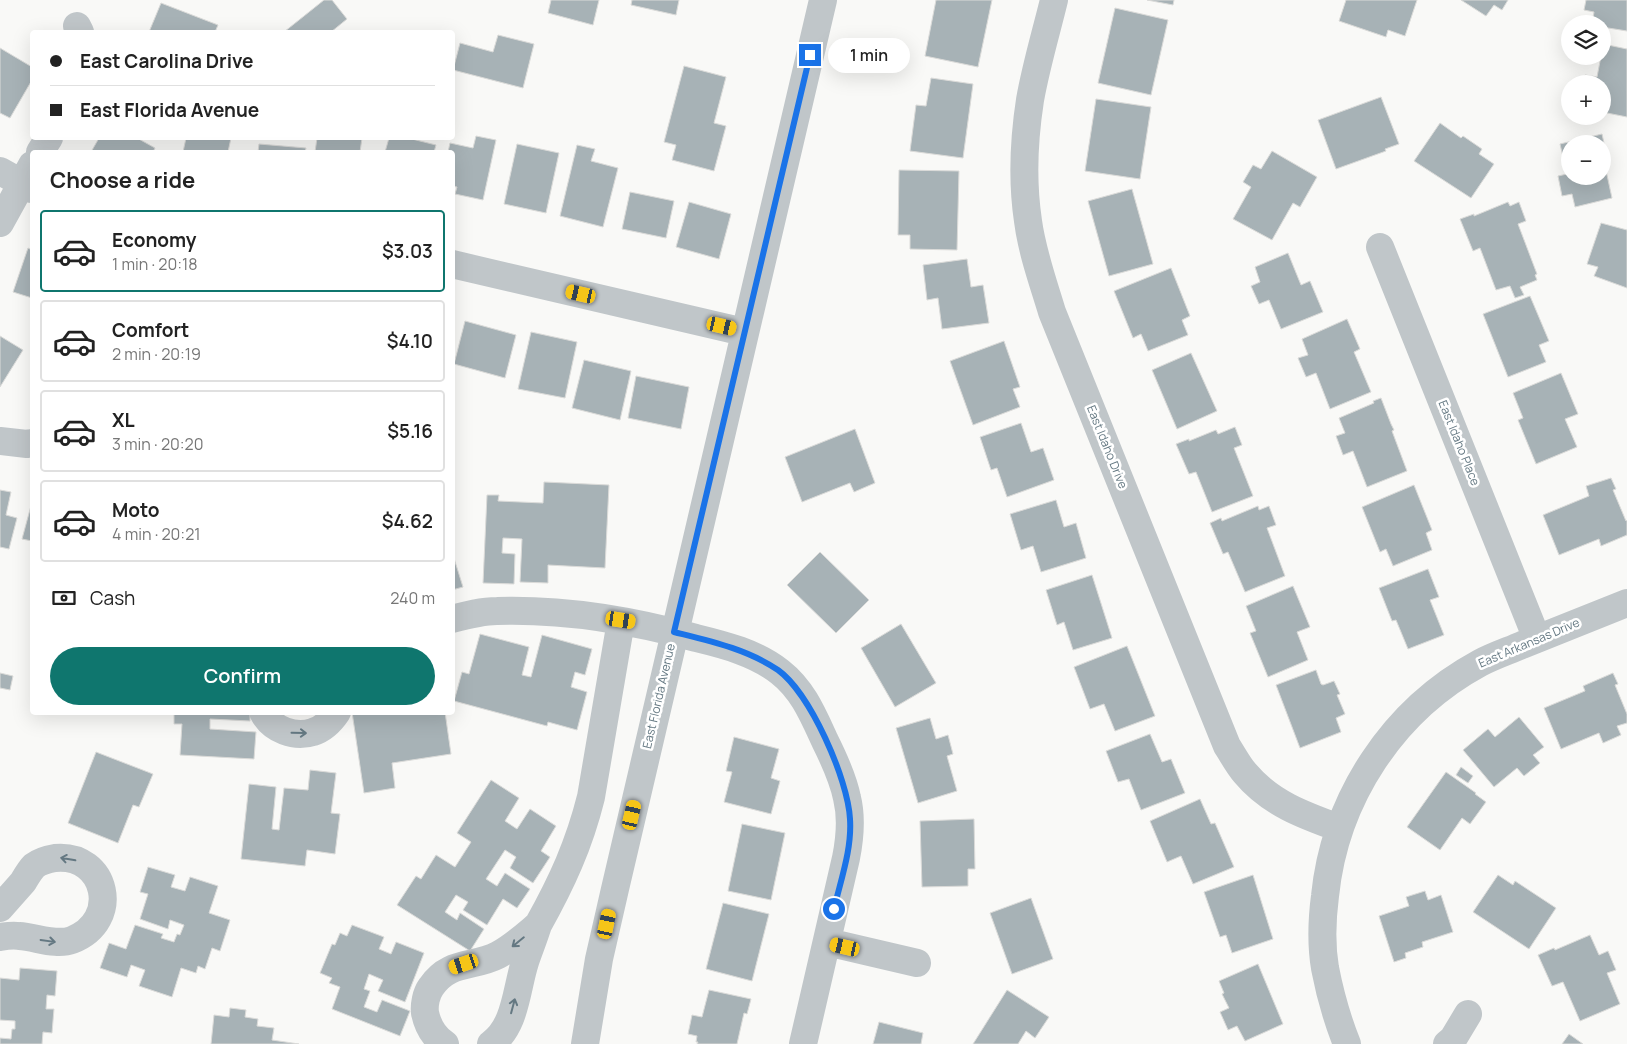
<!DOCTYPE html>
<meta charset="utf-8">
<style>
:root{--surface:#fff;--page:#f6f6f6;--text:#222;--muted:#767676;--line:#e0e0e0;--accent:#0f766e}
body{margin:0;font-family:Manrope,sans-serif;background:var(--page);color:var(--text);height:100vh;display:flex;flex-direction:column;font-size:19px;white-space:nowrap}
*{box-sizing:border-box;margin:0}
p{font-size:16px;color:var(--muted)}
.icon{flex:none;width:28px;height:28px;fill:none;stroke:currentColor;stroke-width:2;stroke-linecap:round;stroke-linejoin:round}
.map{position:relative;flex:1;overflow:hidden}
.details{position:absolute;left:30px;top:150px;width:425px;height:565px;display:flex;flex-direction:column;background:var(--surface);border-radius:5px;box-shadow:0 5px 20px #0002}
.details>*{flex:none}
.hud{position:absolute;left:30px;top:30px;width:425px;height:110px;border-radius:5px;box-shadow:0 5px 20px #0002;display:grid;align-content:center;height:110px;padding:0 20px;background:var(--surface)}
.buttons{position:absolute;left:1561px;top:15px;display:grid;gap:10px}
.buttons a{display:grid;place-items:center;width:50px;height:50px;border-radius:50%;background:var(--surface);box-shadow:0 5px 20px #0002;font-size:25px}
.end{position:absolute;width:22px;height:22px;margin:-11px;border:6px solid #1a73e8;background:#fff;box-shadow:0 0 0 2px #fff}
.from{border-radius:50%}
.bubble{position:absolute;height:35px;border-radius:18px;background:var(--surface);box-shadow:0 5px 20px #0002;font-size:16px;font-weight:600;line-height:35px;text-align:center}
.car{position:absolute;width:15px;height:30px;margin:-15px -8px;border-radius:6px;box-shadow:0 0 4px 1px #0007;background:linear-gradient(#f5c518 24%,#345 0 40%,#f5c518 0 76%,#345 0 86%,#f5c518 0)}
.hud b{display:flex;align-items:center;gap:18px;height:48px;font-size:19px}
.hud b+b{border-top:1px solid var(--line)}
.hud i{width:12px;height:12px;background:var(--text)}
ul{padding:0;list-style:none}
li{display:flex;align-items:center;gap:15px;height:82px;margin:0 10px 8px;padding:0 10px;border:2px solid var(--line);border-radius:5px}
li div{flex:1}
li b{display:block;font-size:19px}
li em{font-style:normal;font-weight:600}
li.on{border-color:var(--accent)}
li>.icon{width:45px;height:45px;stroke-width:1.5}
h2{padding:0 20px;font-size:22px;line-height:60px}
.pay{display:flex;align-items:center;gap:12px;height:55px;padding:0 20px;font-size:19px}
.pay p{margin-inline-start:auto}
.button{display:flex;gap:10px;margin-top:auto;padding:10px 20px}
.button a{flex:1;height:58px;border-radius:30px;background:var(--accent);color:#fff;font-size:20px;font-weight:600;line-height:58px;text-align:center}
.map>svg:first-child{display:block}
</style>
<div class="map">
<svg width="1627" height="1044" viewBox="0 0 1627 1044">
<rect width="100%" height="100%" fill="#f9f9f7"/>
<path fill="#a7b2b6" stroke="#dbdbd9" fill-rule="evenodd" d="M324,0H332L347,19L331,32H284Z
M551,0H599L593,25L548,13Z
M632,0H679L676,15L631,5Z
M936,0H992L978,67L925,56Z
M1147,0H1174L1173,5Z
M1346,0H1417L1405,36L1388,30L1386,37L1339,21Z
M1461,0H1508L1502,10L1494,5L1486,16Z
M1586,0H1627V31L1602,27V24H1592L1594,12L1584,10Z
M161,3L218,25L215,32H149Z
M1115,8L1168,20L1151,95L1098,83Z
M498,35L534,44L523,88L453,70L460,43L493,52Z
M1603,44L1627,49V117L1602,112V84H1584L1585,75L1597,77L1601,56H1602Z
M0,48L32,67V80L10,118L0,113Z
M684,66L726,77L714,123L726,126L714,171L672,160L676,145L664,142Z
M931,78L973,84L963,158L910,151L916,105L926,106Z
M1381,97L1399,144L1385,149L1386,151L1336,169L1318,120Z
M1096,99L1151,107L1140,179L1085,171Z
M1440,123L1461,138L1463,136L1482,149L1479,154L1494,164L1471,198L1414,161Z
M1602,134L1609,166H1605L1612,198L1575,207L1572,194L1562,196L1558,176L1567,174L1560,144ZM1570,144H1602V176H1570Z
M476,136L496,140L483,200L455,194L457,187L452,186V152H448L450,143L473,148Z
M99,138H137L155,148L153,152H91Z
M186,138H231L228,152H183Z
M317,138H362L360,152H315Z
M389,138H408L436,145L434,152H385Z
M259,144L306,148L305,152H258Z
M517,144L559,153L546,213L504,204Z
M577,145L595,149L591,161L618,168L603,227L560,216Z
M1272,151L1317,177L1300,207L1293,203L1272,240L1233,219L1251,187L1243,182L1253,165L1261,169Z
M899,170L959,171L957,250L910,249V235H898Z
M1132,189L1153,264L1109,276L1088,201Z
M630,192L674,201L666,238L622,229Z
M689,202L731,214L719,259L676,247Z
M1508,202L1510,206L1519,202L1526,221L1518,224L1537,274L1535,275L1537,280L1520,287L1524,295L1515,298L1510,286L1496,290L1480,248L1473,251L1460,219L1474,214V216Z
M1601,223L1627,230V288L1594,276L1598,267L1587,264Z
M28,248L32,250V298L13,292Z
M1288,253L1301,285L1310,281L1323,312L1281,329L1269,300L1259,304L1251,286L1260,282L1255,267Z
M967,259L971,287L983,285L989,323L942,329L938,298L927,300L923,265Z
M1171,268L1190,316L1182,320L1188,335L1148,351L1141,334L1133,338L1114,291Z
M1530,296L1549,341L1539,345L1546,362L1508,377L1483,314Z
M1347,319L1360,349L1354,352L1371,392L1330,409L1316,373L1306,377L1298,358L1308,355L1302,339Z
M465,321L516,335L505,378L454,364Z
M531,332L577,342L565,398L518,389Z
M0,336L23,350L0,387Z
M1004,341L1020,387L1013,389L1020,407L973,425L950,361Z
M1191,353L1217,411L1177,429L1152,370Z
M584,360L631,371L620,420L572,408Z
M1561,373L1578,414L1565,419L1577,447L1536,464L1518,420L1523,418L1513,393Z
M636,376L689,387L681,429L628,418Z
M1381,398L1391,424L1394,430L1392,431L1407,471L1367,487L1353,451L1343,455L1336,436L1345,433L1339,418L1374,403L1373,401Z
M1021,423L1031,452L1043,448L1054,480L1007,497L997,468L991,470L980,437Z
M1235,427L1242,445L1234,448L1253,496L1212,512L1196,472L1189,474L1176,444L1189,439V441L1216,430L1218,434Z
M855,429L875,483L854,492L850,483L802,502L785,457Z
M1611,478L1616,489L1613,490L1626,521L1627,520V535L1601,546L1599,539L1559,555L1543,515L1589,496L1586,486Z
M544,482L609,485L605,568L548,565V583L520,582L522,539L503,538L502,553L515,554L514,584L483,583L487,495H499L498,501L543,503Z
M1414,485L1432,530L1426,533L1432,550L1393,566L1386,549L1380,552L1362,507Z
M0,490L11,492L6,515L17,518L9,549L0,547Z
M1056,500L1064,527L1076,523L1086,558L1041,572L1033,546L1021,550L1010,514Z
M32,502V541L22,539Z
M1258,506L1259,510L1269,506L1276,525L1267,528L1285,576L1245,592L1228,552L1223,554L1210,523L1221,518L1222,521Z
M452,552L463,587L452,590Z
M820,552L869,600L836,633L787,585Z
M1428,569L1439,597L1430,600L1444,635L1408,649L1396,620L1392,621L1379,588Z
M1092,575L1112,638L1073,650L1064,622L1057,625L1046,590Z
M1293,586L1310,627L1297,632L1308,660L1268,677L1250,633L1256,631L1246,606Z
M901,624L936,683L895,707L861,648Z
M480,634L529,647L522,675L531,677L542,635L592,649L585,675L575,672L571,687L587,692L577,730L548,722L547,726L454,701L462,672L469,674Z
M1127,646L1155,716L1115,731L1104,704L1090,709L1074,667Z
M1316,670L1321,684L1323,685L1334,681L1340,694L1337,695L1345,714L1336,718L1341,732L1300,748L1276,685Z
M0,673L13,676L10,690L0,688Z
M1613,673L1618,684L1615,685L1627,714V723L1617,726L1621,735L1603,743L1599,733L1561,749L1544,708L1585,691L1583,686Z
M174,712H250V721L210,719V729L256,732L254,759L180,755L182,724H174Z
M352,712H445L451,754L392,763L395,788L364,793Z
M1519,717L1544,747L1533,755L1540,763L1524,776L1517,768L1494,787L1463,750L1488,729L1495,737Z
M930,718L936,739L948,735L953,754L947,756L957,791L918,803L896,728Z
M1150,734L1162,762L1171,759L1185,793L1141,810L1129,779L1118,782L1106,751Z
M734,737L779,749L771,778L780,781L771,814L724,802L732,772L726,771Z
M96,752L153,774L139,807L133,805L118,843L68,823Z
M1461,767L1473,776L1468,783L1456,775Z
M310,770L336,773L331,813L340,814L335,854L307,850L305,866L241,859L249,784L276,787L272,829L279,830L284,788L308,790Z
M1446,772L1476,793L1475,794L1486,802L1470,824L1462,818L1440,850L1407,827Z
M491,780L519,798L505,821L517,829L530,809L556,826L541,851L550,857L533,883L510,868L516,857L505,850L486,879L497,886L505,873L530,889L517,908L503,899L487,925L463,910L468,902L456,895L445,912L457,920L460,913L484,929L470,951L397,905L416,876L421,879L436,855L455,867L471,842L457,833Z
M1200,799L1211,824L1215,823L1234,867L1193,884L1181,856L1167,862L1150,821Z
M974,819L975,869H968V886L922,887L920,821Z
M742,824L785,833L771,900L728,891Z
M148,867L175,875L171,887L185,891L190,877L218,886L209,913L230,920L220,951L212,948L205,969L198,966L196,973L181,968L172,997L139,986L145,970L131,965L127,977L100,968L109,943L126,949L135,925L163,934L161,938L174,942L177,934L180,935L184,925L170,920L168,929L140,919L148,894L140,892Z
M1253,875L1273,939L1232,953L1226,935L1220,937L1204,892Z
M1498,875L1513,885L1515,881L1556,908L1529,949L1473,912Z
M1425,891L1428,900L1441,895L1453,932L1422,942L1423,947L1405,953L1406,958L1394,962L1379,916L1409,906L1406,897Z
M1031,898L1053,959L1012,974L990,913Z
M723,903L769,914L752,981L706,969Z
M352,925L384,937L379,949L391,954L396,942L424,953L405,1002L378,991L383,980L369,974L364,989L370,991L364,1007L377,1012L382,1000L410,1011L400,1036L332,1009L340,987L329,983L332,978L320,973L332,944L335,945L340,933L347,936Z
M1590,935L1599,955L1608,951L1616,970L1607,973L1620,1004L1580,1021L1563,982L1552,986L1538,955L1554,948L1555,950Z
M1258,964L1283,1024L1245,1041L1237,1026L1228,1030L1220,1012L1229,1008L1222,994L1224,993L1219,981Z
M20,968L57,971L55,996L47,995L46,1009H54L52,1033L43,1032L42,1044H0V1038L11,1039L12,1029H15V1021L0,1020V978L19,980Z
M709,990L751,999L747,1014L744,1013L737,1044H697L698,1042H696L697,1036L688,1034L692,1015L702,1017Z
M1007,990L1049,1017L1035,1038L1026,1031L1018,1044H973Z
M230,1008L246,1010L245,1017L258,1019L257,1026L274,1028L272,1040L299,1044H211L214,1015L229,1017Z
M879,1022L923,1033L921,1044H873Z
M1569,1034L1583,1044H1562Z"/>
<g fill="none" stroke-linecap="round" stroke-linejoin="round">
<path stroke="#c0c6c9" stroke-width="28" d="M1054,0C1046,33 1036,66 1030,100C1024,139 1022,181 1028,221C1032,252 1043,282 1052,312L1227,746C1233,755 1238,765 1245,773C1270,803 1303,815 1339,828
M77,26L80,32
M40,152L49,138
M0,171L32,189
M0,223L32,165
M1380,247L1537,639
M452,264L744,332
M0,441L27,444L32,443
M452,619C467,615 482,611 497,611C564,609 631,620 696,638C725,645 756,653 780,672C803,690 813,715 825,741C834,759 843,778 847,798C852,818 850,838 846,858L803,1044
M263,712C272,730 295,738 313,732C323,729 331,721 337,712
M0,908C8,899 15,891 23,882C26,877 30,870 34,866C39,862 49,859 55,858C107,853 122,921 72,940C56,946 36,937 19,936C13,935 6,936 0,937
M538,925C562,882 579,845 591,797L621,621
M827,942L917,963
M445,1044C434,1037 428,1027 425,1013C424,1005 426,994 431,987C449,960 473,968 498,955C513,947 525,936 538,925C534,938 529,950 525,962C516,990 516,1026 491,1044
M585,1044L599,959L615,889L823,0
M1347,1044C1337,1019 1330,994 1325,968C1321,944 1322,919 1325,896C1335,798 1393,710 1480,663C1493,656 1508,651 1522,645C1557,631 1592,617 1627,603
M1447,1044L1453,1039L1468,1014"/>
</g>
<defs><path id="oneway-shaft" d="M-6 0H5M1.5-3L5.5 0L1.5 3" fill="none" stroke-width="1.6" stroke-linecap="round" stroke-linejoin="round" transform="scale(1.25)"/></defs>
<g stroke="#647882">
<use href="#oneway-shaft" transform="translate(299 733) rotate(1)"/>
<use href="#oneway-shaft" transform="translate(68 859) rotate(-170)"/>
<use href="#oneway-shaft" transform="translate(48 941) rotate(8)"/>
<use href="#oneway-shaft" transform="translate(518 942) rotate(141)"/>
<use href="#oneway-shaft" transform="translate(513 1006) rotate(-75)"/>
</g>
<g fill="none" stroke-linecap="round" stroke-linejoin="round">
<path stroke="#1a73e8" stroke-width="6" d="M810,55L674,632C710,641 747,649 778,670C810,693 848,779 850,819C852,849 841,879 834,909"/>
</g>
<g text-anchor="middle" stroke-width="5" stroke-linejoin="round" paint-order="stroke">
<g font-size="12" fill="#647882" stroke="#fff">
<text transform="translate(1459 443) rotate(68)" y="4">East Idaho Place</text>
<text transform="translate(1107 447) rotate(68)" y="4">East Idaho Drive</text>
<text transform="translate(1529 643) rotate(-23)" y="4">East Arkansas Drive</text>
<text transform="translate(659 696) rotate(-77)" y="4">East Florida Avenue</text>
</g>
</g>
</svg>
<div class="buttons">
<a><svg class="icon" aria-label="layers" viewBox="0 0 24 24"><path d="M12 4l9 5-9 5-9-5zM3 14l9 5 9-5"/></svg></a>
<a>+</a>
<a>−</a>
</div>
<i class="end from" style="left:834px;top:909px"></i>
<i class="end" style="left:810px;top:55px"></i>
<div class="bubble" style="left:828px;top:38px;width:82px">1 min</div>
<i class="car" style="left:581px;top:294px;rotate:283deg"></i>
<i class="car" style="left:722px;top:326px;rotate:103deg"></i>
<i class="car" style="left:621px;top:620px;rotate:99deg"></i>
<i class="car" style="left:632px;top:815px;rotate:13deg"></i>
<i class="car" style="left:607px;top:924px;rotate:12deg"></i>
<i class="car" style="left:845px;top:947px;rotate:283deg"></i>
<i class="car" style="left:464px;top:964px;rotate:252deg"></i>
<div class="hud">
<b><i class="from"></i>East Carolina Drive</b>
<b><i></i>East Florida Avenue</b>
</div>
<section class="details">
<h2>Choose a ride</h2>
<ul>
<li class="on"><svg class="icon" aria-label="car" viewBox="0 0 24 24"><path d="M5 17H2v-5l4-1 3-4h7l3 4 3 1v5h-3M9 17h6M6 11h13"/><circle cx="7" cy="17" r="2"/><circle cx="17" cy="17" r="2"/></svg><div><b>Economy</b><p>1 min · 20:18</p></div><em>$3.03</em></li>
<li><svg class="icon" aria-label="car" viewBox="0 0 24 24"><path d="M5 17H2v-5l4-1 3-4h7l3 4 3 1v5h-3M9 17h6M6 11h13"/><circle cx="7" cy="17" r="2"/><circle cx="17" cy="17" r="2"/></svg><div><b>Comfort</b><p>2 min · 20:19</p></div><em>$4.10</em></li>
<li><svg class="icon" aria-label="car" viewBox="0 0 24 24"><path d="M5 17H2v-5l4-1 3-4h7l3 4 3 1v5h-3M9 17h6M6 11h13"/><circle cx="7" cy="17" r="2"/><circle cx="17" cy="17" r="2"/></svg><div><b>XL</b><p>3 min · 20:20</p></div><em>$5.16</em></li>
<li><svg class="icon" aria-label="car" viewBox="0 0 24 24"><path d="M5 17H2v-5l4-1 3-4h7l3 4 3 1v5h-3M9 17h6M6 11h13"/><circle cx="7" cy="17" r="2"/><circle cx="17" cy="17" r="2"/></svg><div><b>Moto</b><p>4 min · 20:21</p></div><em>$4.62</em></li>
</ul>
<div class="pay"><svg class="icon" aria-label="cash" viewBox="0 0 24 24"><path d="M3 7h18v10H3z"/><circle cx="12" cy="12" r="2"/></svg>Cash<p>240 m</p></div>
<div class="button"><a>Confirm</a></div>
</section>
</div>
